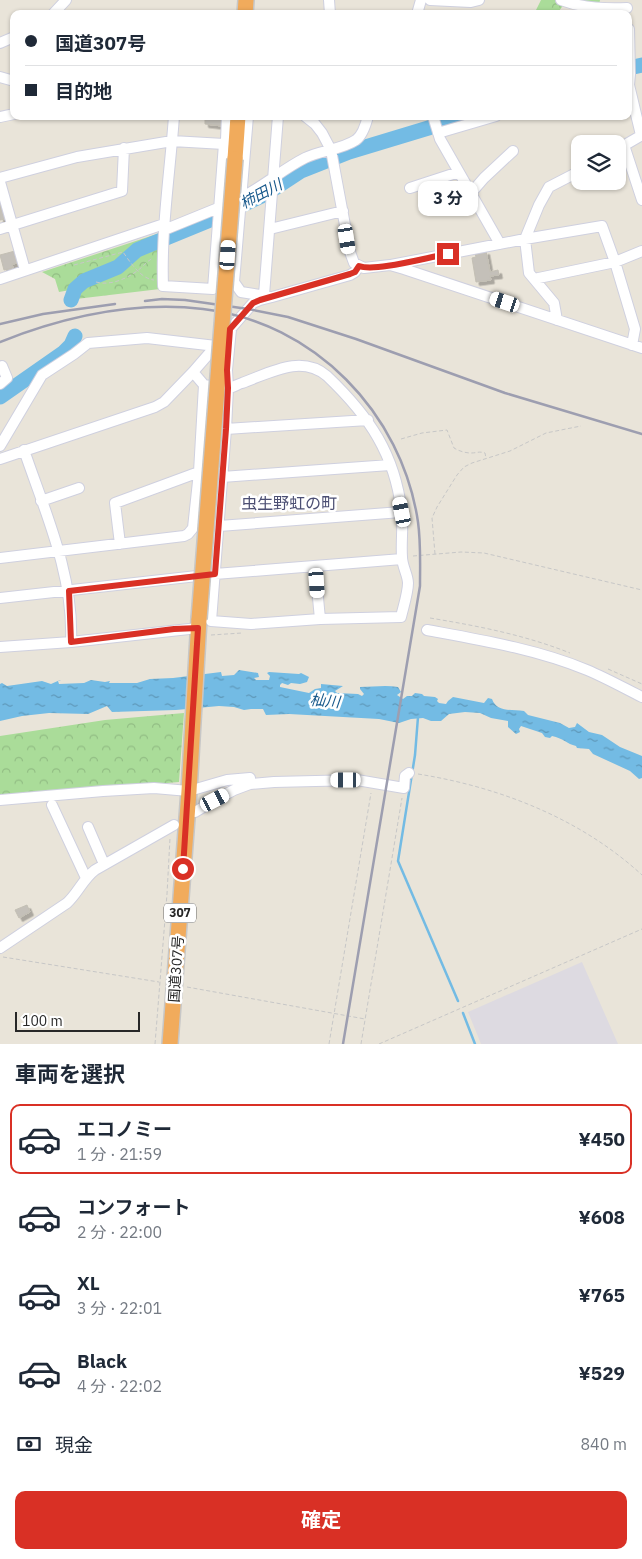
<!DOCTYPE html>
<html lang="ja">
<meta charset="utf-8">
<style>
:root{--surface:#fff;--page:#f6f6f7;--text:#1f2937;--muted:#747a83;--line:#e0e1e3;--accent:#d93025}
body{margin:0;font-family:"IBM Plex Sans","Noto Sans JP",sans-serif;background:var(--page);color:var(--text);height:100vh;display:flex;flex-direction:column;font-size:19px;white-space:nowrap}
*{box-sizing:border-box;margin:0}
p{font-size:16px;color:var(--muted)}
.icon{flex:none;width:28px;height:28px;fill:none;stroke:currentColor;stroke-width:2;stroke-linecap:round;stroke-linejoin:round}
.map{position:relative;height:1044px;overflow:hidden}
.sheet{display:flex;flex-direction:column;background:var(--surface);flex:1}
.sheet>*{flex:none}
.top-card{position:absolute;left:10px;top:10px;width:622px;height:110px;border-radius:10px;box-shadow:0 1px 4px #0004;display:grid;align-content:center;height:110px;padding:0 15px;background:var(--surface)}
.buttons{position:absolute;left:571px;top:135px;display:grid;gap:10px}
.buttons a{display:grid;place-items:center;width:55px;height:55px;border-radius:10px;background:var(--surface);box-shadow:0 1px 4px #0004;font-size:25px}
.scale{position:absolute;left:15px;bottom:12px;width:125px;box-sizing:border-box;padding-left:5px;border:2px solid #272727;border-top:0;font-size:14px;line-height:18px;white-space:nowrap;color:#272727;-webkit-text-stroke:4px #fff;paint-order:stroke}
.end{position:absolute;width:22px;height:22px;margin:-11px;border:6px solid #d93025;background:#fff;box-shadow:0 0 0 2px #fff}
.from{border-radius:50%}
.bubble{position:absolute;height:35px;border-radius:10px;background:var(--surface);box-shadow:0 1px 4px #0004;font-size:16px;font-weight:700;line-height:35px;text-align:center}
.car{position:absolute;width:15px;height:30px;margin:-15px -8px;border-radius:6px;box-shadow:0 0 4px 1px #0007;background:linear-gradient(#fff 24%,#345 0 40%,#fff 0 76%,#345 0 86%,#fff 0)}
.top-card b{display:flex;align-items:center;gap:18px;height:48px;font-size:19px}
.top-card b+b{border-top:1px solid var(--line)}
.top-card i{width:12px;height:12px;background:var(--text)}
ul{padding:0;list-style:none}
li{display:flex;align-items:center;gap:15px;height:70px;margin:0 10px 8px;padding:0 5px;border:2px solid transparent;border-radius:10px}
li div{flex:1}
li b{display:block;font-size:19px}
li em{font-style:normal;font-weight:700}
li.current{border-color:var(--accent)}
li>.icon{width:45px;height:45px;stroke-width:1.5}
h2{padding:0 15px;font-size:22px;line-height:60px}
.pay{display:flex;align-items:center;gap:12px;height:55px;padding:0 15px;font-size:19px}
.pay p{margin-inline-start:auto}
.cta{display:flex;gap:10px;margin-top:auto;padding:10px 15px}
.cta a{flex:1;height:58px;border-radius:10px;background:var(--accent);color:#fff;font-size:20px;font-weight:700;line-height:58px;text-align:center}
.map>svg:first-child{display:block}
</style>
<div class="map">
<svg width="642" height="1044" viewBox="0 0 642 1044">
<defs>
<pattern id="forest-crowns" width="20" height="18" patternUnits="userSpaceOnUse" patternTransform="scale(1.25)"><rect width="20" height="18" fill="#aadc99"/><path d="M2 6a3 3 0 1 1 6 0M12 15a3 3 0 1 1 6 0" fill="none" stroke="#92bd84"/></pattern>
<pattern id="water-ripples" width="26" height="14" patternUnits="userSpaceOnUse" patternTransform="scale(1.25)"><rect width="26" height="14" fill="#73bbe4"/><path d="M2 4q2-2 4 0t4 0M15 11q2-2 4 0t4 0" fill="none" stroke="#5e98b9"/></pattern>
<filter id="shadow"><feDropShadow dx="3.5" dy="3.5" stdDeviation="0" flood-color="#0004"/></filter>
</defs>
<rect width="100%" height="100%" fill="#e9e4d9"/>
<path fill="#dddae1" d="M582,962L618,1044H481L468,1012Z"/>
<path fill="url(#forest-crowns)" d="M541,0H600L599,5L564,4L557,14H534Z
M160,233V289L76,299L70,290L59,292L55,279L42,272Z
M184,713L179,782L0,797V736L105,720Z"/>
<path fill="url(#water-ripples)" d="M239,670L258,673L259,677L254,678L256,680H269L270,676L267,673L269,672L299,674L301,673L309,677L307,682L300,684L291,683L288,685L282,683L280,685V687L309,693L315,689L321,688V684L343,686L335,691L337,693L358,694L362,696L364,694L360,689V687C373,687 385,685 398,687L401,692L397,695L403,699L407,696H412L415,693L422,694L424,696L435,697L438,699L437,701L439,703L446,704L448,701L453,697L484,703L488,698L492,699C497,713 512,709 524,711L528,715L560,723L569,728L575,727L577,723L589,732L602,735L620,747L642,756V778L639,779L630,771L593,754L589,749L577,748L576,746C567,744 563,738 552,736L550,738L545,737L542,733L521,726L519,729L520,732L516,734L508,727V721L491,718L480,713L465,712L449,714L441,721H431L423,718L411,719L399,723L379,719L289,714L266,715L263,709H251L244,710L234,707L219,706L176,710L112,712L107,706L88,714L49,713L22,716L0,721V684L2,683L7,686L42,681L51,684L60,680H61L58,681L59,684L84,683L91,680L105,682L110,681L109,683H137L150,679L173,678L221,672L222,676L234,675Z"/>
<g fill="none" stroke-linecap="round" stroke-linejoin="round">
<path stroke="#73bbe4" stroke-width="2.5" d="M418,717L415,755L398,861L458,1001
M463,1013L475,1044"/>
<path stroke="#73bbe4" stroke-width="15" d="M629,68L642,65
M71,300L75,289L84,281L118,267L137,250L210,220L266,194L301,171L349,152L468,116
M0,397L63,353L71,345L75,336"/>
</g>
<path fill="#c4c0b9" stroke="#c3bfb4" filter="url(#shadow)" d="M205,116H223L222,126L205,124Z
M1,202L6,219L0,220V203Z
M15,251L19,263L12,264L13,268L4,270L0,255Z
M486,251L490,272L498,270L499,275L490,276L491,280L476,282L472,258L476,257L475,253Z
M27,905L30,912L19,918L15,910Z"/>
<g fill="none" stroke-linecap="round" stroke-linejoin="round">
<g stroke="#cfd0df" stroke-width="12">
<path id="minor" d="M329,0L330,14
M430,0L471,2L479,0
M561,0C582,8 605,9 627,8
M53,14L66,0
M417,14L421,0
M629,29L630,74L629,85L641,135
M0,43L14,37
M0,77L14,81
M248,116L234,282L241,292L272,297L350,275L355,272L359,266
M305,116L315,124L322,133L331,150L350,252L354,263L364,268L390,265L404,269L642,348
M433,116L440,139L500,244
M0,117L14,114
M438,133L496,116
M224,144L226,140L227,116
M624,145L642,200
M618,149L642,135
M0,178L77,157L172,141L224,144L213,289L163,286C161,229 170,173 174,116
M0,182L25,270
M410,188L459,172
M471,193L484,178L513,151
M236,200C261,189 281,170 305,158C321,150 341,150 356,140C363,135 366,124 368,116
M0,229L122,191L124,148
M270,229L343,211
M164,230L223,206
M391,265L525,239L602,226L615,262L635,329L632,345
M0,279L164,224
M534,279L615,262L642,251
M264,295L278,116
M557,320L554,303L529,273L525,239L539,205L549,187L580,171
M0,367L2,366L7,378L0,384
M193,372L204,385C212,386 220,389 228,388C232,388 238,384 242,383C270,373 301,354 327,376C369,416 396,455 402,515C403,529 401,543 402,557C402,566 408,575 408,583C408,593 403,608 401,617L320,619L251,624L211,621L226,429L228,388L227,370L231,329
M226,429L368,420
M0,446L42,375L74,354L88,343L147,338L216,346
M24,450C45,512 74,575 71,642
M0,459L155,407L164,402L193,372L253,303L260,300L272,297
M222,477L390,465
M41,501L79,488
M219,526L401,512
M120,544L115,503L199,472
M0,558L184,536L188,534L193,528L199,472L204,385
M315,566L320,619
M0,598L215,574L402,559
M427,630C481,640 536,649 587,670C606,678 624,688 642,697
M0,647L71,642L198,628
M0,800L103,791L154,788L189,791L227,780L250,778V784
M52,805L86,878
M195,812L215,800L234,790L250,784L274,782L357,780L404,788L405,776L409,773
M88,827L104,864
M0,948L67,903C78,893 83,879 95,870L174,825"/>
</g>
<g stroke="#c7c7c7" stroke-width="18">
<path id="highway" d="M245,14L246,0
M235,159L238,116
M170,1044L189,791L199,619"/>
</g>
<path stroke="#c7c7c7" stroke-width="1" stroke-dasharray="4 2.5" stroke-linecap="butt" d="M74,265L123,252C130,262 141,279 154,280
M96,282C110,286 126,279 137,271C143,267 147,261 153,258
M401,439L422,433L447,430L454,448C459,451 465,453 471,453C477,453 479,451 485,453L486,458
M435,554L432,518L437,507L457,475L464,467L472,463L510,451L546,433L581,426
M413,556L461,552L484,553L642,590
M430,618C478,626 525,635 570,653
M211,635L242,633
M608,669L642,684
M418,774C499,787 580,818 642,875
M3,957L159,982
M187,987L365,1019
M155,1044L167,894L170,838
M329,1044L371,793
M361,1044L402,798
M379,1044L642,929"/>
<use href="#minor" stroke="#fff" stroke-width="10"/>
<use href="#highway" stroke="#f1ab5c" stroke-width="15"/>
<path stroke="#9d9eb0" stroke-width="2.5" d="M145,301L162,299L185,300L248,309L288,317L356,339L505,393L642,434
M0,324L43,314L115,304
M0,342C63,317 135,301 203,309C314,322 402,413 418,522C421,543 420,565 420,586L343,1044"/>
<g stroke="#c7c7c7" stroke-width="18" stroke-linecap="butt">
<path id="highway-bridge" d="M199,619L235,159"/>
</g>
<use href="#highway-bridge" stroke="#f1ab5c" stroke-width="15"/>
</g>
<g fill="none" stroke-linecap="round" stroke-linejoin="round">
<path stroke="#d93025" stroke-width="6" d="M183,869L198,628L174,629L71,642L69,591L215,574L226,429L228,388L227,370L230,329L253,303L260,300L350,274L355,272L359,266C376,272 428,257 448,254"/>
</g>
<g text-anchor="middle" stroke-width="5" stroke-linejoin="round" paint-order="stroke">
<rect fill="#fff" stroke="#686868" stroke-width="1" x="164" y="903.5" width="32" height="19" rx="4"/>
<g font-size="12" font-weight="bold" fill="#272727">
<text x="180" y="917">307</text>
</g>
<g font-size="14" fill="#272727" stroke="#fff">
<text transform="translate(176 969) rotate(-86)" y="5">国道307号</text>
</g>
<g font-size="15" font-style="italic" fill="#17588b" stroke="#fff">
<text transform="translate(261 194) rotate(-28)" y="5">柿田川</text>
<text transform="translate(325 701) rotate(5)" y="5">杣川</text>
</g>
<g font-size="16" fill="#4c4f73" stroke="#fff">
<text x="289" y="509">虫生野虹の町</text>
</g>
</g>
</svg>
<div class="buttons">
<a><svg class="icon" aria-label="layers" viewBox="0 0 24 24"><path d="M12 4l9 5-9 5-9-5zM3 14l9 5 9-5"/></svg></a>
</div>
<div class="scale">100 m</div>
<i class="end from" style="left:183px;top:869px"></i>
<i class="end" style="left:448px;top:254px"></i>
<div class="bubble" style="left:418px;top:181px;width:60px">3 分</div>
<i class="car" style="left:347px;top:239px;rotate:171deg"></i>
<i class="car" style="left:228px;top:255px;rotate:4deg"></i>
<i class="car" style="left:505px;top:302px;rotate:288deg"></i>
<i class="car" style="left:402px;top:512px;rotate:349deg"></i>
<i class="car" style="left:317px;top:583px;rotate:176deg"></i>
<i class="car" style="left:346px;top:780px;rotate:270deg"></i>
<i class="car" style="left:215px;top:800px;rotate:63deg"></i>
<div class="top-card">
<b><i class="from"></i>国道307号</b>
<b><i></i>目的地</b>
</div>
</div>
<section class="sheet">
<h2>車両を選択</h2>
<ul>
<li class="current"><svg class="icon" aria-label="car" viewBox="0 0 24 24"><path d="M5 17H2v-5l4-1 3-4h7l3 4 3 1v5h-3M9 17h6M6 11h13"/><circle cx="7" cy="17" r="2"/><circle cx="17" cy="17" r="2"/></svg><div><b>エコノミー</b><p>1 分 · 21:59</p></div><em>¥450</em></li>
<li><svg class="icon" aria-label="car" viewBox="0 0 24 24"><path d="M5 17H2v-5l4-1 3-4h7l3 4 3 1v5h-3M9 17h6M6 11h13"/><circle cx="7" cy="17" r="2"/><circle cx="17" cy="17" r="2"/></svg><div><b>コンフォート</b><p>2 分 · 22:00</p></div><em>¥608</em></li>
<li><svg class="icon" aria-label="car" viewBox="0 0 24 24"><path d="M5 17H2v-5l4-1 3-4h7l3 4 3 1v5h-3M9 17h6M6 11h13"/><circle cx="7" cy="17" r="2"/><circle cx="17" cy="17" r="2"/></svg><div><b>XL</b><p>3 分 · 22:01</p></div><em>¥765</em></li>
<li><svg class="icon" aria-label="car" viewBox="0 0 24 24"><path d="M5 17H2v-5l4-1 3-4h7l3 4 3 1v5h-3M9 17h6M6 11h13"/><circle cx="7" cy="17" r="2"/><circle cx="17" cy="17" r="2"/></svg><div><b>Black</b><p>4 分 · 22:02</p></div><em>¥529</em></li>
</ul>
<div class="pay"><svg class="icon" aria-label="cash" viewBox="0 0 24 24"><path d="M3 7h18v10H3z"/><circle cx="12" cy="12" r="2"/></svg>現金<p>840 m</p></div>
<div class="cta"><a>確定</a></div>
</section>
